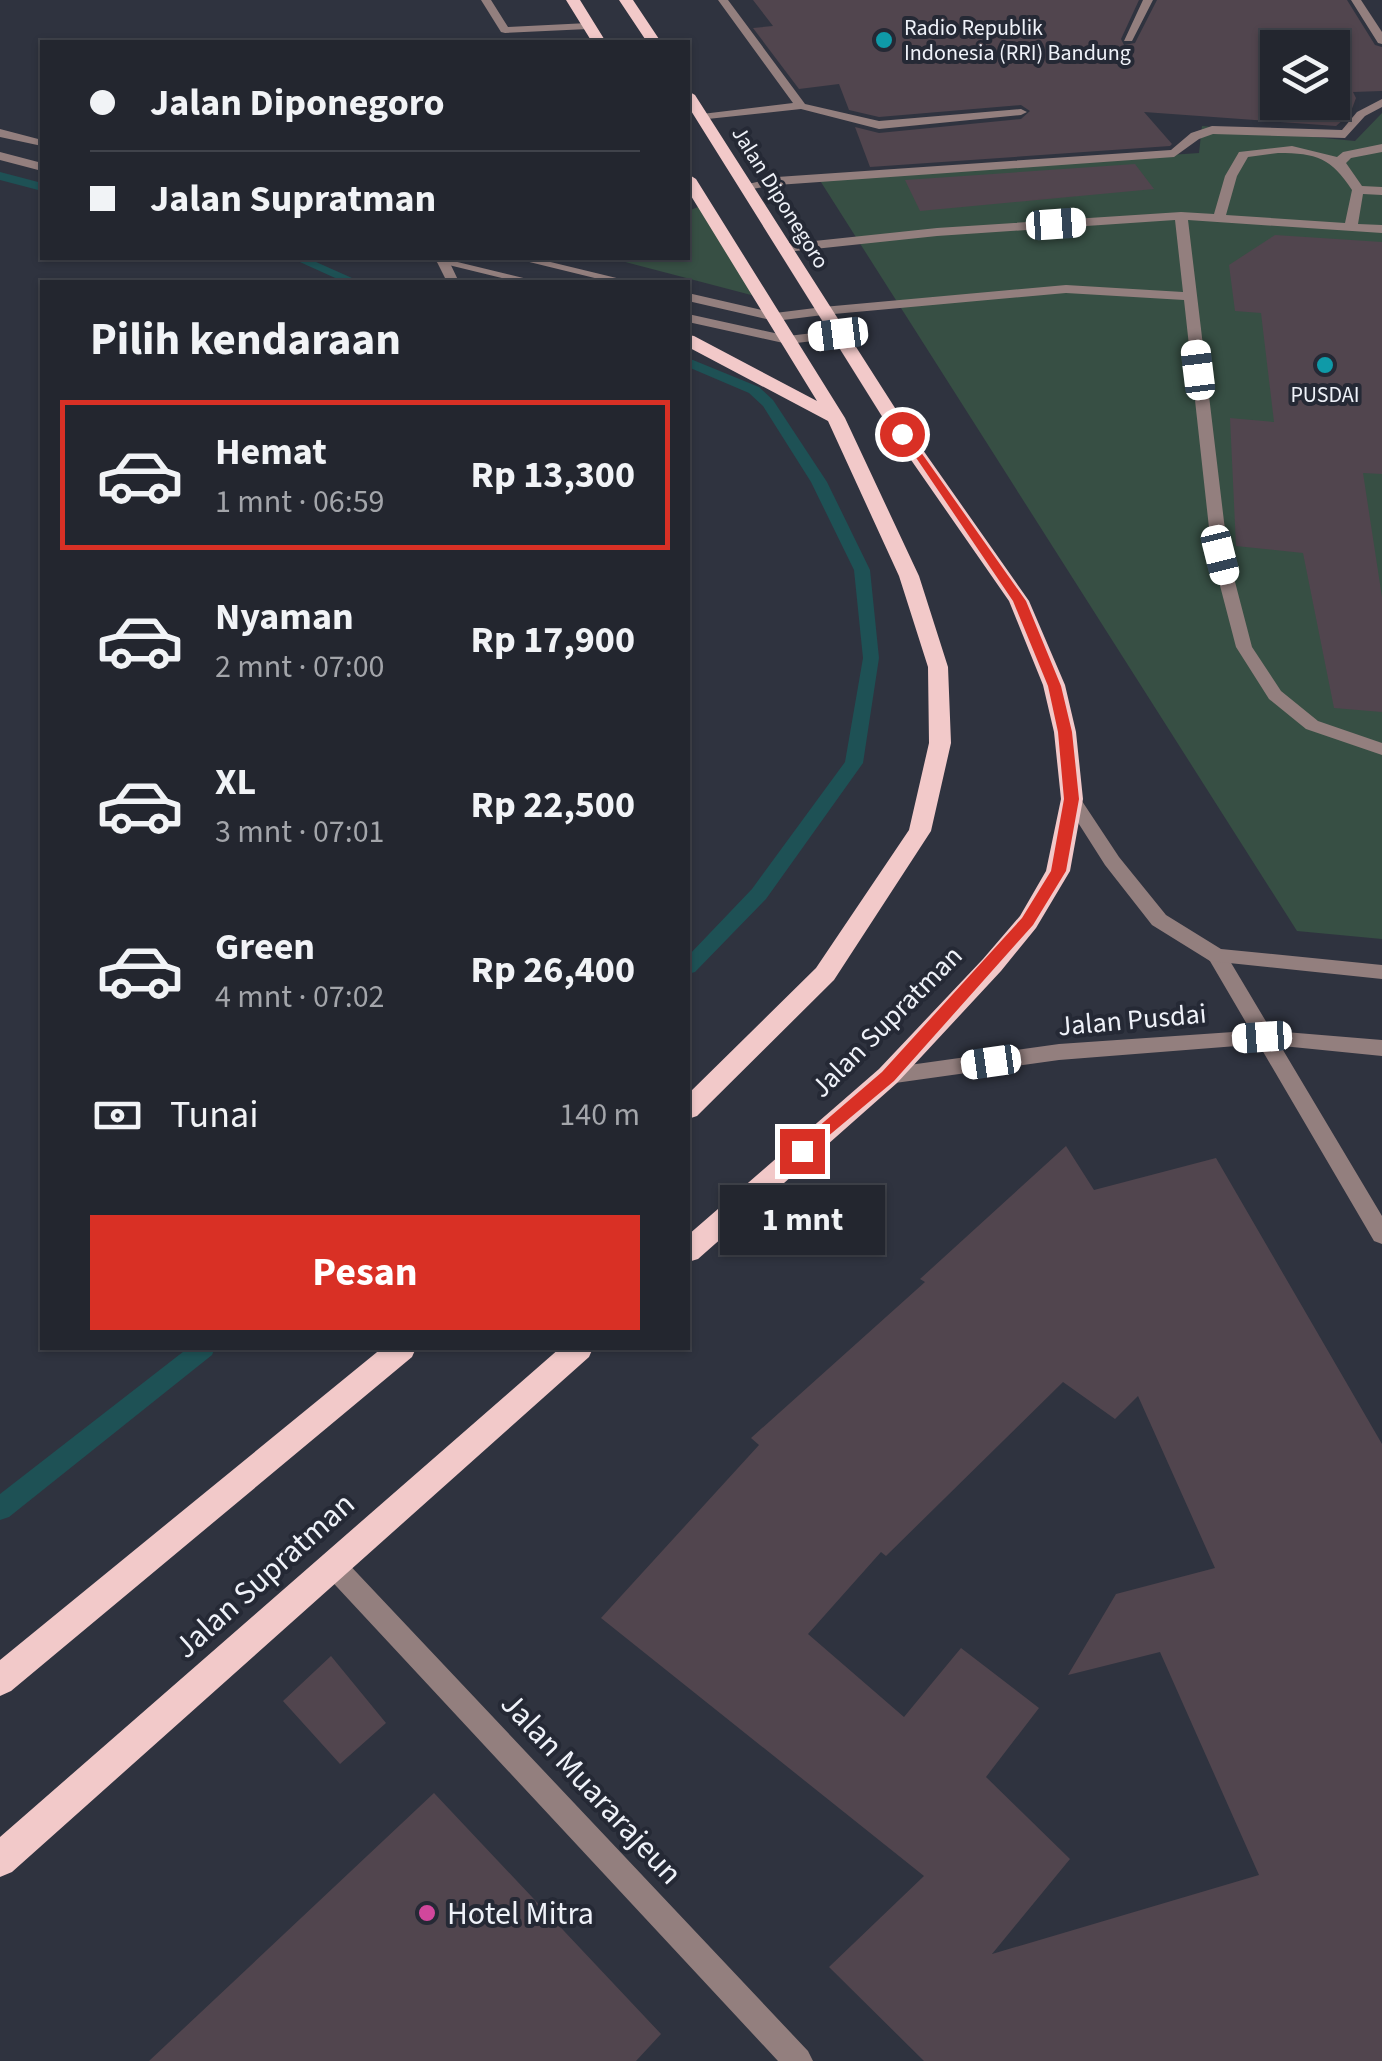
<!DOCTYPE html>
<html lang="id">
<meta charset="utf-8">
<style>
:root{--surface:#23262f;--page:#2b2e37;--text:#f1f3f6;--muted:#a3a5aa;--line:#40434b;--accent:#d93025}
body{margin:0;font-family:"Source Sans 3",sans-serif;background:var(--page);color:var(--text);height:100vh;display:flex;flex-direction:column;font-size:38px;white-space:nowrap}
*{box-sizing:border-box;margin:0}
p{font-size:32px;color:var(--muted)}
.icon{flex:none;width:55px;height:55px;fill:none;stroke:currentColor;stroke-width:2;stroke-linecap:round;stroke-linejoin:round}
.map{position:relative;flex:1;overflow:hidden}
.sheet{position:absolute;left:40px;top:280px;width:650px;height:1070px;display:flex;flex-direction:column;background:var(--surface);border-radius:0px;box-shadow:0 2px 8px #0004,0 0 0 2px var(--line)}
.sheet>*{flex:none}
.banner{position:absolute;left:40px;top:40px;width:650px;height:220px;border-radius:0px;box-shadow:0 2px 8px #0004,0 0 0 2px var(--line);display:grid;align-content:center;height:220px;padding:0 50px;background:var(--surface)}
.buttons{position:absolute;left:1260px;top:30px;display:grid;gap:20px}
.buttons a{display:grid;place-items:center;width:90px;height:90px;border-radius:0px;background:var(--surface);box-shadow:0 2px 8px #0004,0 0 0 2px var(--line);font-size:50px}
.end{position:absolute;width:45px;height:45px;margin:-22px;border:12px solid #d93025;background:#fff;box-shadow:0 0 0 5px #fff}
.from{border-radius:50%}
.bubble{position:absolute;height:70px;border-radius:0px;background:var(--surface);box-shadow:0 2px 8px #0004,0 0 0 2px var(--line);font-size:32px;font-weight:700;line-height:70px;text-align:center}
.car{position:absolute;width:30px;height:60px;margin:-30px -15px;border-radius:12px;box-shadow:0 0 8px 2px #0007;background:linear-gradient(#fff 24%,#345 0 40%,#fff 0 76%,#345 0 86%,#fff 0)}
.banner b{display:flex;align-items:center;gap:35px;height:95px;font-size:38px}
.banner b+b{border-top:2px solid var(--line)}
.banner i{width:25px;height:25px;background:var(--text)}
ul{padding:0;list-style:none}
li{display:flex;align-items:center;gap:30px;height:150px;margin:0 20px 15px;padding:0 30px;border:5px solid transparent;border-radius:0px}
li div{flex:1}
li b{display:block;font-size:38px}
li em{font-style:normal;font-weight:700}
li.active{border-color:var(--accent)}
li>.icon{width:90px;height:90px;stroke-width:1.5}
h2{padding:0 50px;font-size:45px;line-height:120px}
.pay{display:flex;align-items:center;gap:25px;height:110px;padding:0 50px;font-size:38px}
.pay p{margin-inline-start:auto}
.button{display:flex;gap:20px;margin-top:auto;padding:20px 50px}
.button a{flex:1;height:115px;border-radius:0px;background:var(--accent);color:#fff;font-size:40px;font-weight:700;line-height:115px;text-align:center}
.map>svg:first-child{display:block}
</style>
<div class="map">
<svg width="1382" height="2061" viewBox="0 0 1382 2061">
<rect width="100%" height="100%" fill="#2f333f"/>
<path fill="#374f44" d="M1382,113V939L1297,931L819,179L1199,153L1202,126L1355,141Z
M703,205L755,296L610,258H688V211Z"/>
<g fill="none" stroke-linecap="round" stroke-linejoin="round">
<path fill="#1e5155" fill-rule="evenodd" d="M0,172L42,183V191L0,180Z
M291,258H307L361,282H344Z
M688,358L759,387L773,400L827,482L870,570L879,658L863,763L766,899L695,972L688,974V956L752,889L845,762L863,658L854,570L811,482L763,406L749,393L688,367Z
M188,1348H215L212,1355L9,1517L0,1520V1494Z"/>
</g>
<path fill="#51454e" fill-rule="evenodd" d="M753,0H1139L1121,39L1124,45L1135,43L1157,0H1347L1375,45L1382,47V91L1353,92L1356,98L1350,114L1336,126L1144,112L1172,144L1170,146L870,167L855,127L879,133L1021,119L1030,111L1021,105L879,117L849,110L839,84L799,89L753,28L773,26ZM1278,48H1332V102H1278Z
M1135,164L1154,189L920,211L905,180Z
M1275,235L1382,242V474L1363,473L1382,597V712L1334,708L1303,553L1236,546L1230,418L1274,422L1261,313L1235,311L1229,265Z
M1066,1146L1094,1190L1216,1158L1382,1444V2061H924L829,1967L924,1876L601,1618L759,1445L751,1438L925,1282L920,1279ZM1063,1382L1115,1419L1138,1396L1215,1568L1116,1594L1068,1675L1160,1652L1259,1875L992,1954L1070,1859L986,1777L1039,1708L961,1648L904,1717L808,1634L881,1552L886,1556Z
M331,1656L386,1723L340,1764L283,1701Z
M434,1793L661,2034L636,2061H149Z"/>
<g fill="none" stroke-linecap="round" stroke-linejoin="round">
<path fill="#937f7e" fill-rule="evenodd" d="M481,0H491L508,27L588,23L593,26L588,29L505,33L501,32Z
M718,0H728L805,104L879,121L1021,109L1027,112L1021,115L879,129L801,109L698,120V116L702,114L793,103Z
M1382,144V152L1351,158L1346,163L1362,186L1382,187V195L1363,194L1358,224L1382,225V233L1188,220L1228,555L1252,647L1281,691L1318,721L1382,743V755L1306,729L1269,699L1236,647L1212,555L1184,300L1066,293L823,315L816,311L823,307L1066,285L1183,292L1175,220L937,236L786,252L780,248L786,244L937,228L1181,212L1214,214L1225,176L1239,152L1292,146L1337,157L1343,152ZM1278,153C1317,153 1331,158 1352,190L1345,223L1226,215L1237,176L1248,157Z
M438,259H448L459,282H447L437,262Z"/>
<path fill="#937f7e" fill-rule="evenodd" d="M1143,0H1153L1132,41H1124Z
M1351,0H1361L1382,32V44L1378,43Z
M1382,99V107L1365,116L1345,138L1213,134L1199,139L1174,157L777,185L746,190L740,186L777,177L1171,150L1191,133L1212,126L1342,130L1357,112Z
M1217,949L1224,951L1382,1216V1244L1374,1241L1207,956Z
M333,1554L342,1557L808,2051L813,2061H778L324,1573L321,1565L324,1557Z"/>
<path fill="#937f7e" fill-rule="evenodd" d="M0,129L42,140V146L0,137Z
M0,152L42,163V171L0,160Z
M420,258H441L540,282H518Z
M513,258H534L633,282H611Z
M688,293L775,313L823,307L830,311L823,315L775,321L688,301Z
M688,314L788,336L838,330L845,334L838,338L788,344L688,322Z
M1072,793L1078,795L1119,857L1166,915L1221,949L1382,965V979L1210,961L1152,925L1105,865L1063,799Z
M1262,1030L1382,1040V1056L1262,1044L1059,1060L888,1084L881,1081L878,1076L881,1071L888,1068L1059,1044Z"/>
<path fill="#f2c9c9" fill-rule="evenodd" d="M566,0H580L606,42H592Z
M619,0H633L661,42H647Z
M688,91L695,95L911,433L1029,601L1065,685L1076,732L1083,799L1070,871L1036,928L1001,971L897,1083L698,1259L688,1262V1235L879,1069L983,959L1020,916L1046,871L1061,799L1054,732L1043,685L1009,601L893,434L688,106Z
M688,174L696,179L845,418L919,576L948,667L951,743L931,831L834,980L697,1116L688,1119V1094L816,968L909,830L929,743L928,667L899,576L828,421L688,347V335L694,336L817,401L688,191Z
M382,1348H416L412,1357L11,1691L0,1696V1660Z
M560,1348H593L589,1357L12,1872L0,1877V1837Z"/>
</g>
<path fill="#d93025" d="M898,431H906L1026,601L1061,686L1072,732L1079,799L1066,871L1033,925L894,1081L802,1158L796,1156V1146L882,1072L1022,918L1051,871L1064,799L1058,732L1048,686L1013,601Z"/>
<g fill="#0f9aa8" stroke="#252935" stroke-width="4">
<circle cx="884" cy="40" r="10"/>
<circle cx="1325" cy="365" r="10"/>
</g>
<circle fill="#d1479c" stroke="#252935" stroke-width="4" cx="427" cy="1913" r="10"/>
<g text-anchor="middle" stroke-width="8" stroke-linejoin="round" paint-order="stroke">
<g font-size="22" fill="#eff2f9" stroke="#252935" text-anchor="start">
<text x="904" y="35">Radio Republik<tspan x="904" dy="25">Indonesia (RRI) Bandung</tspan></text>
<text x="1325" y="402" text-anchor="middle">PUSDAI</text>
</g>
<g font-size="22" fill="#eff2f9" stroke="#252935">
<text transform="translate(781 197) rotate(58)" y="8">Jalan Diponegoro</text>
</g>
<g font-size="28" fill="#eff2f9" stroke="#252935">
<text transform="translate(1132 1019) rotate(-5)" y="10">Jalan Pusdai</text>
<text transform="translate(886 1021) rotate(-45)" y="10">Jalan Supratman</text>
</g>
<g font-size="32" fill="#eff2f9" stroke="#252935">
<text transform="translate(264 1575) rotate(-42)" y="11">Jalan Supratman</text>
<text transform="translate(592 1788) rotate(47)" y="11">Jalan Muararajeun</text>
</g>
<g font-size="32" fill="#eff2f9" stroke="#252935" text-anchor="start">
<text x="447" y="1924">Hotel Mitra</text>
</g>
</g>
</svg>
<div class="buttons">
<a><svg class="icon" aria-label="layers" viewBox="0 0 24 24"><path d="M12 4l9 5-9 5-9-5zM3 14l9 5 9-5"/></svg></a>
</div>
<i class="end from" style="left:902px;top:434px"></i>
<i class="end" style="left:802px;top:1151px"></i>
<div class="bubble" style="left:720px;top:1185px;width:165px">1 mnt</div>
<i class="car" style="left:1056px;top:224px;rotate:86deg"></i>
<i class="car" style="left:838px;top:334px;rotate:263deg"></i>
<i class="car" style="left:1198px;top:370px;rotate:353deg"></i>
<i class="car" style="left:1220px;top:555px;rotate:166deg"></i>
<i class="car" style="left:1262px;top:1037px;rotate:266deg"></i>
<i class="car" style="left:991px;top:1062px;rotate:262deg"></i>
<div class="banner">
<b><i class="from"></i>Jalan Diponegoro</b>
<b><i></i>Jalan Supratman</b>
</div>
<section class="sheet">
<h2>Pilih kendaraan</h2>
<ul>
<li class="active"><svg class="icon" aria-label="car" viewBox="0 0 24 24"><path d="M5 17H2v-5l4-1 3-4h7l3 4 3 1v5h-3M9 17h6M6 11h13"/><circle cx="7" cy="17" r="2"/><circle cx="17" cy="17" r="2"/></svg><div><b>Hemat</b><p>1 mnt · 06:59</p></div><em>Rp 13,300</em></li>
<li><svg class="icon" aria-label="car" viewBox="0 0 24 24"><path d="M5 17H2v-5l4-1 3-4h7l3 4 3 1v5h-3M9 17h6M6 11h13"/><circle cx="7" cy="17" r="2"/><circle cx="17" cy="17" r="2"/></svg><div><b>Nyaman</b><p>2 mnt · 07:00</p></div><em>Rp 17,900</em></li>
<li><svg class="icon" aria-label="car" viewBox="0 0 24 24"><path d="M5 17H2v-5l4-1 3-4h7l3 4 3 1v5h-3M9 17h6M6 11h13"/><circle cx="7" cy="17" r="2"/><circle cx="17" cy="17" r="2"/></svg><div><b>XL</b><p>3 mnt · 07:01</p></div><em>Rp 22,500</em></li>
<li><svg class="icon" aria-label="car" viewBox="0 0 24 24"><path d="M5 17H2v-5l4-1 3-4h7l3 4 3 1v5h-3M9 17h6M6 11h13"/><circle cx="7" cy="17" r="2"/><circle cx="17" cy="17" r="2"/></svg><div><b>Green</b><p>4 mnt · 07:02</p></div><em>Rp 26,400</em></li>
</ul>
<div class="pay"><svg class="icon" aria-label="cash" viewBox="0 0 24 24"><path d="M3 7h18v10H3z"/><circle cx="12" cy="12" r="2"/></svg>Tunai<p>140 m</p></div>
<div class="button"><a>Pesan</a></div>
</section>
</div>
